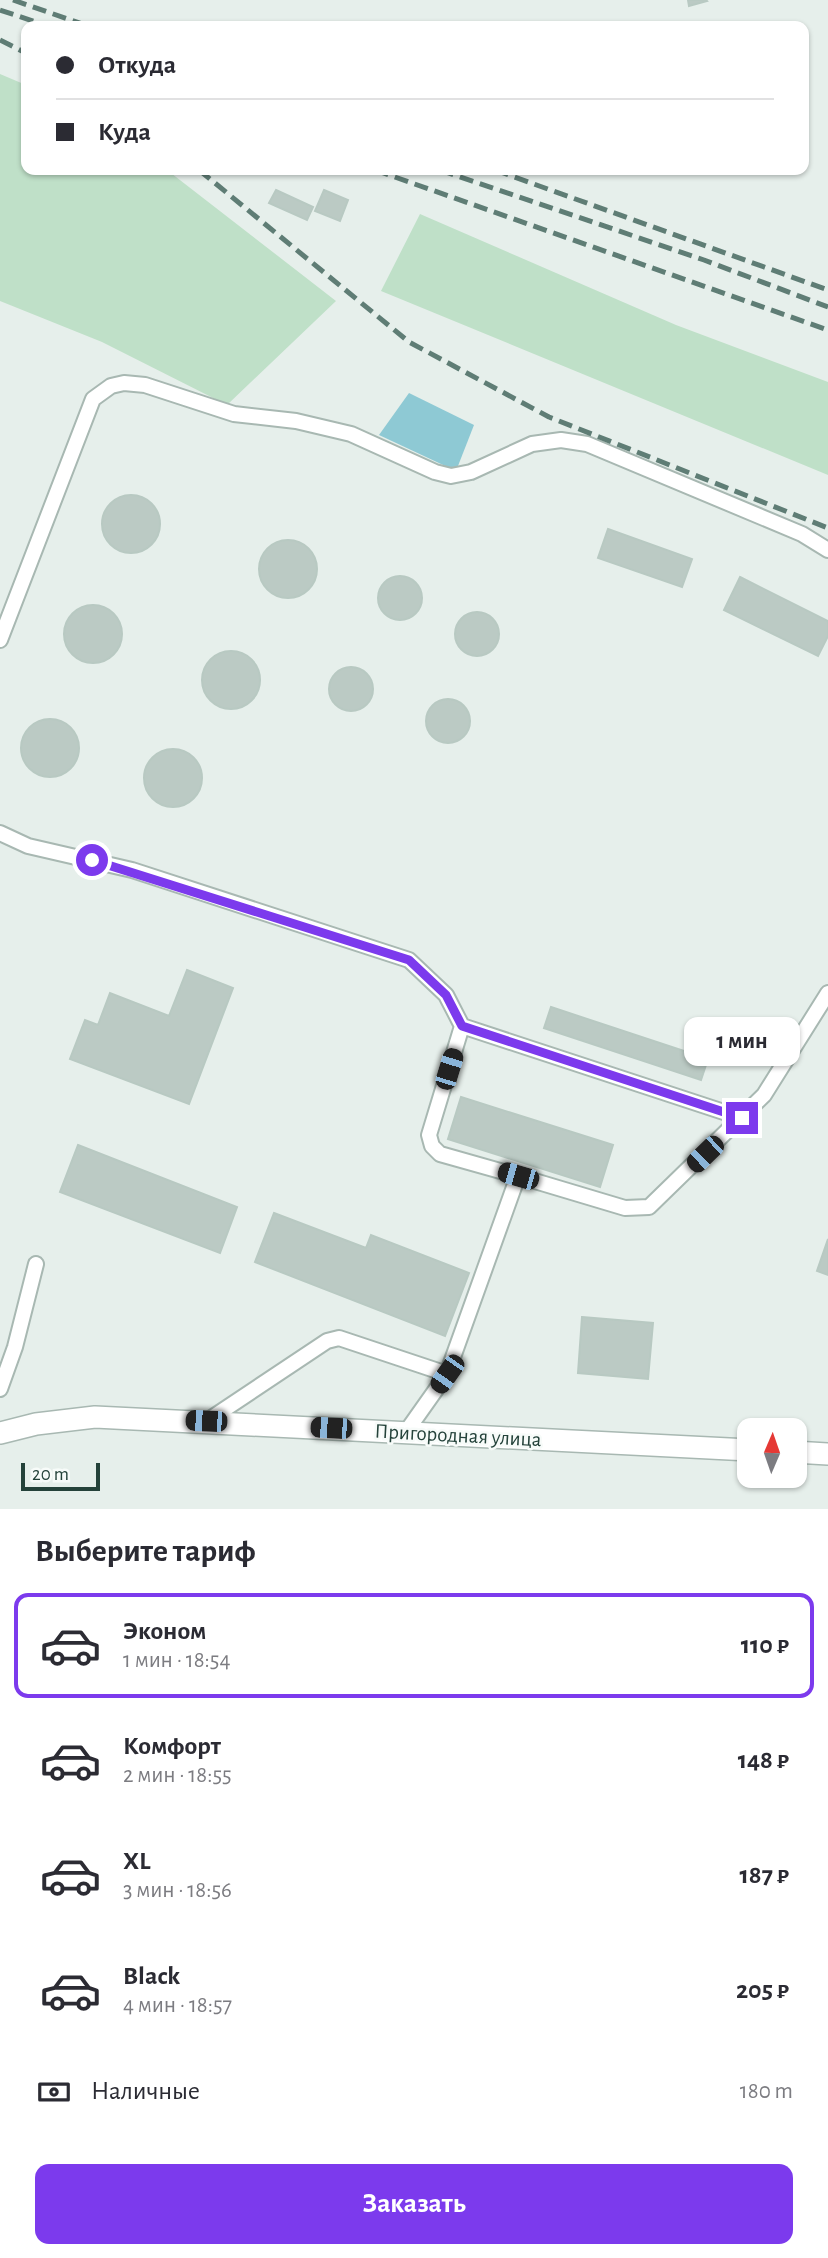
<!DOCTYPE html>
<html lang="ru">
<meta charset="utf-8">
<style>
:root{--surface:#fff;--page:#f7f7f7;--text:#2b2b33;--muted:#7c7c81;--line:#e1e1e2;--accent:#7c3aed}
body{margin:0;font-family:"Alegreya Sans",sans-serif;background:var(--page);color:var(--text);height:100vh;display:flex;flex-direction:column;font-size:26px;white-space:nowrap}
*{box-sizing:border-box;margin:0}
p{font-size:23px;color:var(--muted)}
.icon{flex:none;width:38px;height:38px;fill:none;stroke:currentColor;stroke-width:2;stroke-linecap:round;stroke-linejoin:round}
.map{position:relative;height:1509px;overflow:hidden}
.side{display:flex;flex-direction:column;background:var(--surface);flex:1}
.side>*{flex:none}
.guide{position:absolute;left:21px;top:21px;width:788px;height:154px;border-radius:14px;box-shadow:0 2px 5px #0004;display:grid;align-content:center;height:154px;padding:0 35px;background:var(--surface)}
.needle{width:46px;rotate:2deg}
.buttons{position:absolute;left:737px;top:1418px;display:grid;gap:14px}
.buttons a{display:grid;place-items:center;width:70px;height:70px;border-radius:14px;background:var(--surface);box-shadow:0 2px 5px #0004;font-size:35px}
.scale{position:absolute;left:21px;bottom:18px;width:79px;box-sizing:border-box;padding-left:7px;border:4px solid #24423a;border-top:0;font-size:19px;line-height:24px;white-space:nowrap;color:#24423a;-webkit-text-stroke:5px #f7fbf9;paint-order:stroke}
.end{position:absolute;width:32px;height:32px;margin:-16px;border:9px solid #7c3aed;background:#fff;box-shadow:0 0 0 4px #fff}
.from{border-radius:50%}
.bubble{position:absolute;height:49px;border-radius:14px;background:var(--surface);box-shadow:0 2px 5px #0004;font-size:23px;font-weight:700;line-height:49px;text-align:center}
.car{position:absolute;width:21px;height:42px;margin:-21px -10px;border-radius:9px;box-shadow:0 0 5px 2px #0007;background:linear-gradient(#222 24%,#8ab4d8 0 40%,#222 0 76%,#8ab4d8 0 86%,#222 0)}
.guide b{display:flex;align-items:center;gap:24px;height:66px;font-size:26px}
.guide b+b{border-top:2px solid var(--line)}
.guide i{width:18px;height:18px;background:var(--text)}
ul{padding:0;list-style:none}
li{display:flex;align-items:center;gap:21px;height:105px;margin:0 14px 10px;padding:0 21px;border:4px solid transparent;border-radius:14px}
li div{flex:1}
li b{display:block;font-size:26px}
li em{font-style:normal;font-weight:700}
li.active{border-color:var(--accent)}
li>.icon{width:63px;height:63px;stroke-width:1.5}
h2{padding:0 35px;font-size:32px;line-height:84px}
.pay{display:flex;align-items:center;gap:18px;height:77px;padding:0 35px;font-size:26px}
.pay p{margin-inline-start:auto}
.cta{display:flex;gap:14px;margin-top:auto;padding:14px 35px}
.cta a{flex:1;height:80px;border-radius:14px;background:var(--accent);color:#fff;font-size:28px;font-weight:700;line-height:80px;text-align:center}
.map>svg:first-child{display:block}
</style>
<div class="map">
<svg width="828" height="1509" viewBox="0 0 828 1509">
<rect width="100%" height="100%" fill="#e6efeb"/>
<path fill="#bfe0c8" d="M0,74L26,85V170H167L336,301L227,405L102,342L0,301Z
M420,214L676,325L828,382V475L381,291Z"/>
<path fill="#8ec9d4" d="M409,393L474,425L456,471L379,435Z"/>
<path fill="#bbcac4" stroke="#b8c9c2" stroke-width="2" d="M688,0H706L707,1L689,6Z
M276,190L313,207L307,220L269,203Z
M324,190L348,200L340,221L315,211Z
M102 524a29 29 0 1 1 58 0a29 29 0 1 1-58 0Z
M608,529L692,559L682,587L598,558Z
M259 569a29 29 0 1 1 58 0a29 29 0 1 1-58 0Z
M378 598a22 22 0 1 1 44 0a22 22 0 1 1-44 0Z
M740,577L828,621V636L818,656L724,610Z
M64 634a29 29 0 1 1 58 0a29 29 0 1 1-58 0Z
M455 634a22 22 0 1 1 44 0a22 22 0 1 1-44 0Z
M202 680a29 29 0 1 1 58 0a29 29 0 1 1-58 0Z
M329 689a22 22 0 1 1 44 0a22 22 0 1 1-44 0Z
M426 721a22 22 0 1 1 44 0a22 22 0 1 1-44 0Z
M21 748a29 29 0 1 1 58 0a29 29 0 1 1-58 0Z
M144 778a29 29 0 1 1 58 0a29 29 0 1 1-58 0Z
M187,970L233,988L189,1104L70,1059L85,1020L98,1025L110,993L169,1016Z
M551,1007L708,1059L701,1080L544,1028Z
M461,1097L613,1145L600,1187L448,1139Z
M78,1145L237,1207L220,1253L60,1192Z
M274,1213L366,1248L371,1235L469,1273L445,1336L255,1262Z
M828,1239V1275L817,1271Z
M582,1317L653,1323L648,1379L578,1373Z"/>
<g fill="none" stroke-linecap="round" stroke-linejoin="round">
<g stroke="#a8b8b2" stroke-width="18">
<path id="service" d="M0,640L93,399L111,386L124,383L145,385L234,414L296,421L351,434L435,472L451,476L471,472L532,444L561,440L587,444L802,534L828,550
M0,833L28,846L132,870L409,960L446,995L462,1026L742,1118
M462,1026L429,1135L432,1146L440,1154L518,1176
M0,1389L15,1347L36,1264
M207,1421L327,1341L339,1338L447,1374
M406,1432L447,1374L518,1176L625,1208L649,1207L764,1095L828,993"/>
</g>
<g stroke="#a8b8b2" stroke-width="24">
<path id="minor" d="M0,1433L36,1424L95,1417L749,1450
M794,1452L828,1454"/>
</g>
<use href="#service" stroke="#fff" stroke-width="14"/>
<use href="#minor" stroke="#fff" stroke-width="21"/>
<path stroke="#5f7d75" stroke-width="5" stroke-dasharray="14 7" stroke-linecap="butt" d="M13,0L88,26
M0,10L48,26
M0,40L26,53
M199,170L409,342L549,417L828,528
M375,170L828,330
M440,170L704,260L828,307
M495,170L828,290"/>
</g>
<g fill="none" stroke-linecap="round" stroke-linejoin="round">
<path stroke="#7c3aed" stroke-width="9" d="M92,860L409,960L446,995L462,1026L742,1118"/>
</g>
<g text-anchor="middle" stroke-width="5" stroke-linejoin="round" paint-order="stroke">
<g font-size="21" fill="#24423a" stroke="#f7fbf9">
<text transform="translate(458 1435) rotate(3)" y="7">Пригородная улица</text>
</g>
</g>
</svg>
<div class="buttons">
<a><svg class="needle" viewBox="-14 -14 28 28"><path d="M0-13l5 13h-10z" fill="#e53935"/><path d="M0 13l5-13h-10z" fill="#7c7c81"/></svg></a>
</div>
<div class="scale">20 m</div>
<i class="end from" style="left:92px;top:860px"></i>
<i class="end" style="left:742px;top:1118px"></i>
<div class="bubble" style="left:684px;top:1017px;width:116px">1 мин</div>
<i class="car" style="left:449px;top:1069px;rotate:17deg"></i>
<i class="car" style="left:705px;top:1154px;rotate:226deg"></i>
<i class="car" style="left:518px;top:1176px;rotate:286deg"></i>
<i class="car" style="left:447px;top:1374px;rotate:215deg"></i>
<i class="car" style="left:206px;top:1421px;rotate:272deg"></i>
<i class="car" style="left:331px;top:1428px;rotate:273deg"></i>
<div class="guide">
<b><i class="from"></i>Откуда</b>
<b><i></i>Куда</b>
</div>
</div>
<section class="side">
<h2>Выберите тариф</h2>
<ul>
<li class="active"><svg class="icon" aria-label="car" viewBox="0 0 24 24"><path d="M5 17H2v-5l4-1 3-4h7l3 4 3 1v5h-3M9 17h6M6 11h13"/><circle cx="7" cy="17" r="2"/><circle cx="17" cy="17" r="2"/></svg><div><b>Эконом</b><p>1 мин · 18:54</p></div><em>110 ₽</em></li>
<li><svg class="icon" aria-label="car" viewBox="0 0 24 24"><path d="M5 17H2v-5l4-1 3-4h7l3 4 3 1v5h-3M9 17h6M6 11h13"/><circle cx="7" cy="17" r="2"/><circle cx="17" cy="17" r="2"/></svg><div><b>Комфорт</b><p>2 мин · 18:55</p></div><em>148 ₽</em></li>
<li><svg class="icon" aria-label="car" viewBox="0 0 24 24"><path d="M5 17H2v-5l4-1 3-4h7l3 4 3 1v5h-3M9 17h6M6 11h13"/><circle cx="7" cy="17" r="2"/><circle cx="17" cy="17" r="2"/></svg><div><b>XL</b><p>3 мин · 18:56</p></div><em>187 ₽</em></li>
<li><svg class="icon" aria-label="car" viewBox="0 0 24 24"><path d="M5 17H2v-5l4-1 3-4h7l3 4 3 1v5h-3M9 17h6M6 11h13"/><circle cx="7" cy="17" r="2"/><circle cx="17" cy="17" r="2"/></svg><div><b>Black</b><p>4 мин · 18:57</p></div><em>205 ₽</em></li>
</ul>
<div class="pay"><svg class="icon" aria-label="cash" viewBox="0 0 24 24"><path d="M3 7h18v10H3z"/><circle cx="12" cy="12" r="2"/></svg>Наличные<p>180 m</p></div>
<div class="cta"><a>Заказать</a></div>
</section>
